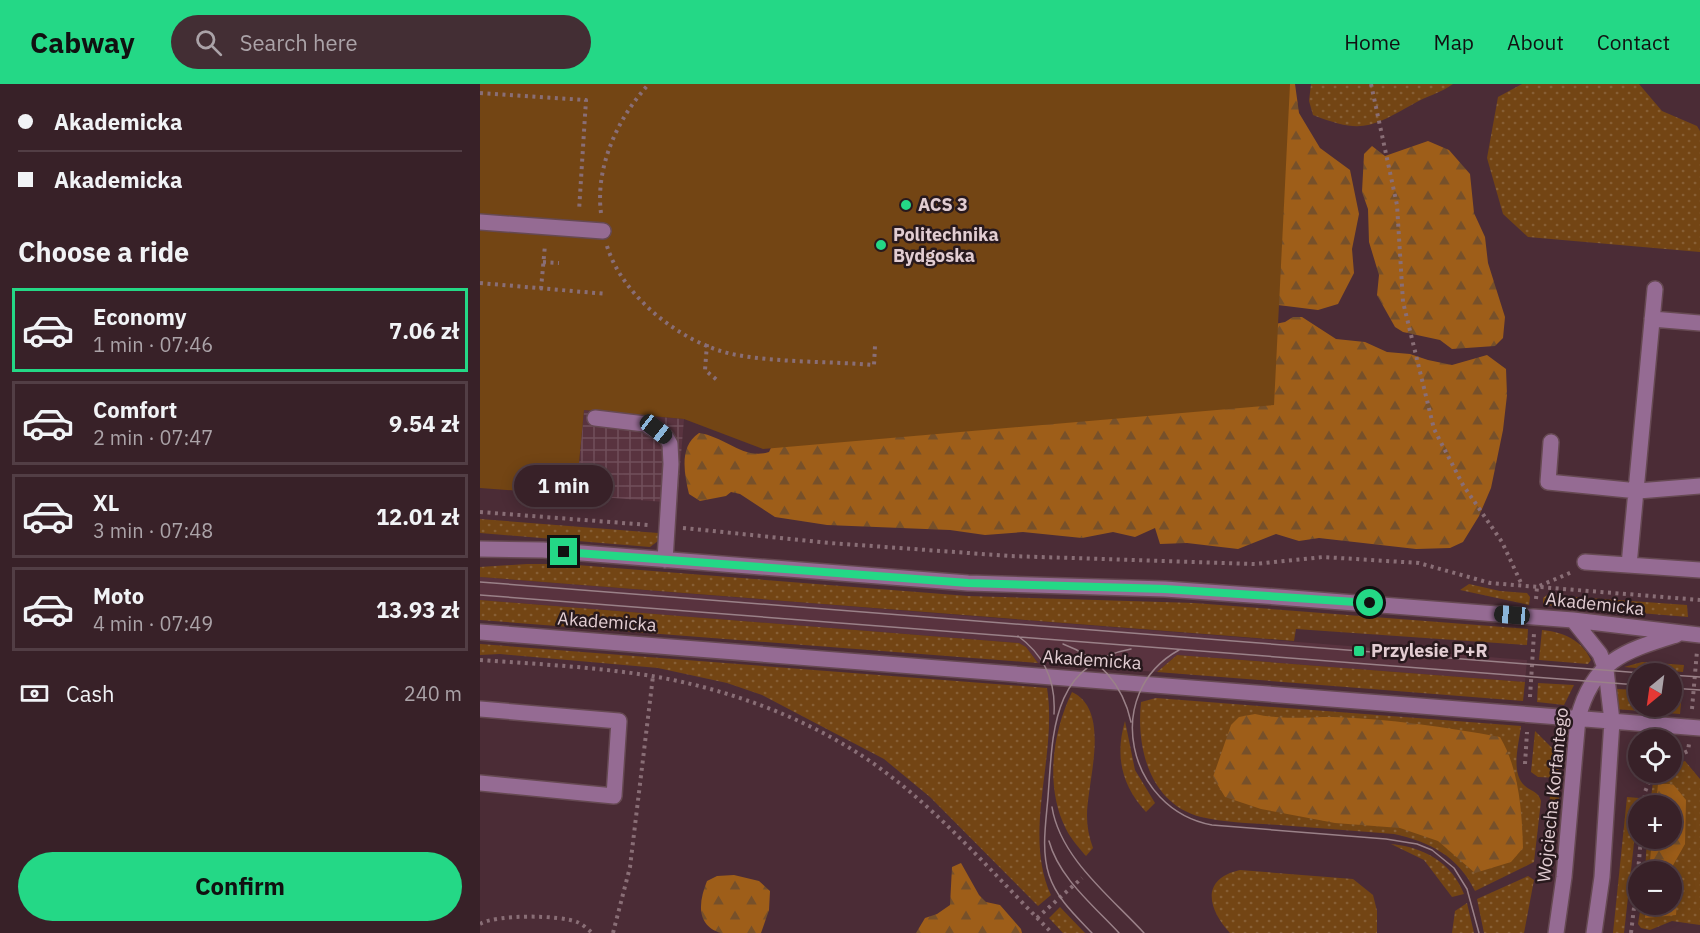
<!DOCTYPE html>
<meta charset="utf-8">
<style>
:root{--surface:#382128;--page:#432e34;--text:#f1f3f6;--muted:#aba3a8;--line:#523e45;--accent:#24d886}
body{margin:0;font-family:"IBM Plex Sans",sans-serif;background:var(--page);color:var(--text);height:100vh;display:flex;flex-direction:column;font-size:22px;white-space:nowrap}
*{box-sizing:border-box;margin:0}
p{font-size:20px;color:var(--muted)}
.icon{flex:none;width:33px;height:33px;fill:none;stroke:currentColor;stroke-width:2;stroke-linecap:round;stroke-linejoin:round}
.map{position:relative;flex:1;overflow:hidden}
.details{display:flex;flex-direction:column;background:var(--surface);width:480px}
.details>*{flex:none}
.banner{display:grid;align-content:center;height:132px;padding:0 18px;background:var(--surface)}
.needle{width:39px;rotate:209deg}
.tools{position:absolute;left:1148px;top:579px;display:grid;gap:12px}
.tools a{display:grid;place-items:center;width:54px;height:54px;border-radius:50%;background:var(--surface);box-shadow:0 3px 15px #0003,0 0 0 2px var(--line);font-size:30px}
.end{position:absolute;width:27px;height:27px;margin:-14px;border:8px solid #24d886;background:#111;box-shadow:0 0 0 3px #111}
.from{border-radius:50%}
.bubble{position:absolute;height:42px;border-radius:21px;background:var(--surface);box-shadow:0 3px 15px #0003,0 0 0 2px var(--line);font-size:20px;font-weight:700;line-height:42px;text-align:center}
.car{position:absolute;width:18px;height:36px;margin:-18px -9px;border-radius:8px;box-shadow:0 0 4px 2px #0007;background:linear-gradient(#222 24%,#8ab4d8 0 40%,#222 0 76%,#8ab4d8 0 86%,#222 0)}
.banner b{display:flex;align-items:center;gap:21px;height:57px;font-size:22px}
.banner b+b{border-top:2px solid var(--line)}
.banner i{width:15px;height:15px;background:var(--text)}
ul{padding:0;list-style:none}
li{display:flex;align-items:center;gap:18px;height:84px;margin:0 12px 9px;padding:0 6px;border:3px solid var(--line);border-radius:0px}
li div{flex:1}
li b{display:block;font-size:22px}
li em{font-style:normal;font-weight:700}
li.on{border-color:var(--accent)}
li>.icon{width:54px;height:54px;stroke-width:1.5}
h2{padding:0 18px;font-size:27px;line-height:72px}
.pay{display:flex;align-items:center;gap:15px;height:66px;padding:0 18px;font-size:22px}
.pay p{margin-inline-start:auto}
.cta{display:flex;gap:12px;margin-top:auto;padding:12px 18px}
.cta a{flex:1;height:69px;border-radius:36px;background:var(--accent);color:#111;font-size:24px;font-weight:700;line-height:69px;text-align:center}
header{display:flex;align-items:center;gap:36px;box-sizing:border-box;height:84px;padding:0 30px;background:var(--accent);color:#111}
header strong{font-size:28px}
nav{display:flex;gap:33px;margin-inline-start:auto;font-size:21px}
.search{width:420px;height:54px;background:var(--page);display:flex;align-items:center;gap:15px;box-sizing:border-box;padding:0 21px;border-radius:33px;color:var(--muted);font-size:22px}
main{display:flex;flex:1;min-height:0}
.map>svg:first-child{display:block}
</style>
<header>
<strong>Cabway</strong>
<div class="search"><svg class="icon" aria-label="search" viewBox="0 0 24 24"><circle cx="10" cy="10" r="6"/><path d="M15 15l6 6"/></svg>Search here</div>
<nav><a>Home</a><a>Map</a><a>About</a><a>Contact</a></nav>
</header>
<main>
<section class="details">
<div class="banner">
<b><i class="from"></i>Akademicka</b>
<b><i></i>Akademicka</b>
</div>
<h2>Choose a ride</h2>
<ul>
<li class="on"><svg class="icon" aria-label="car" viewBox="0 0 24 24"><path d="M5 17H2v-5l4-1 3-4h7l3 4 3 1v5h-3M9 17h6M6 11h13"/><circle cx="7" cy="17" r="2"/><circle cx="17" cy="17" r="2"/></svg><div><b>Economy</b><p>1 min · 07:46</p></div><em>7.06 zł</em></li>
<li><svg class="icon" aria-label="car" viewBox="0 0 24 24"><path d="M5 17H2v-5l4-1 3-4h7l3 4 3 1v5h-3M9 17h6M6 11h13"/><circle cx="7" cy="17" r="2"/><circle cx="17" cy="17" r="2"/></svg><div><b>Comfort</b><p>2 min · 07:47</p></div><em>9.54 zł</em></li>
<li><svg class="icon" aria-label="car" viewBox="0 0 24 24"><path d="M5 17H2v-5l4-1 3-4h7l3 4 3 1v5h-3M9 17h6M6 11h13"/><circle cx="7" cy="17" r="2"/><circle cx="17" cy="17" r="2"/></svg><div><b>XL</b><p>3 min · 07:48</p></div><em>12.01 zł</em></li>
<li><svg class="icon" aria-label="car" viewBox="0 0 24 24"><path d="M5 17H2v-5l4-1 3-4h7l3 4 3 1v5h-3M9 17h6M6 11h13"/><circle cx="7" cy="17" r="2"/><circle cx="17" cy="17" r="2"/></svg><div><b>Moto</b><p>4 min · 07:49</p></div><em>13.93 zł</em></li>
</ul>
<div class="pay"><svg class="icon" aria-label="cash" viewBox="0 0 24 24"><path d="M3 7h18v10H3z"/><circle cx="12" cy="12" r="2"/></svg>Cash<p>240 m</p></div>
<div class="cta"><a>Confirm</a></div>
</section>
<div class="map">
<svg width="1220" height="849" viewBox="0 0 1220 849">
<defs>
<pattern id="industrial-grid" width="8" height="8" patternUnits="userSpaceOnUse" patternTransform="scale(1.5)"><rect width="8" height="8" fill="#59333f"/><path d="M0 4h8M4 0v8" fill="none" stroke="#714f5a"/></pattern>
<pattern id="grass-dots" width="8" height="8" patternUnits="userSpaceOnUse" patternTransform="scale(1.5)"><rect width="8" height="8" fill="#734514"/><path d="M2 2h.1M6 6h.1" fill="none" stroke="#875f35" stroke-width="1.8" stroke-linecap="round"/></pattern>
<pattern id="forest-firs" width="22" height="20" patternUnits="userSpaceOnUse" patternTransform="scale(1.5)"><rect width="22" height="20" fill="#9e5e19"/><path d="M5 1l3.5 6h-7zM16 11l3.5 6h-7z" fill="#76502a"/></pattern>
</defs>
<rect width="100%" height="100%" fill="#4b2c36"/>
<path fill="#59333f" d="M0,493L1047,576L1045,598L697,571L677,588L558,579L546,563L539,559L0,516Z"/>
<path fill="url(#industrial-grid)" d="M104,326L204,335L197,419L96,411Z"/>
<path fill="url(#grass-dots)" d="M831,0H973C961,9 947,12 935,19C890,44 882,50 833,31L829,17Z
M1042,0H1159L1182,27L1217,42L1220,47V168L1048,153L1023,130L1007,74L1018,13Z
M0,435L178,449V457L170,463L0,449Z
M47,480H84L488,512L714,519L1048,545L1047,561L816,545L814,557L0,493V483Z
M989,500L1020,507L1047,509L1050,513L1049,521L980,506Z
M1067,511L1207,521L1208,533L1063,521V514Z
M0,516L539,559L546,563L558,579L0,536Z
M1062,546C1083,548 1102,556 1111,576L1108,580L1059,576Z
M0,560L567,604C578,671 542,748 571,811L558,822L450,713L404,675L282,611L247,599L178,584L20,570L0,571Z
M697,571L1045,598L1043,617L677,588Z
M1162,578L1204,581L1203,588L1144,583Z
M1058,599L1094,601L1084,621L1057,618Z
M1136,605L1158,606V622H1191V609H1202L1200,630L1135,625Z
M592,608C632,627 607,697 607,732C607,743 609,753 613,764L606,772C599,764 591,755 586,745C565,704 572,649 592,608Z
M676,614L1041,642C1039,660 1030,689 1045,702C1052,708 1058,707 1061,717L1054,778L995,807C978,772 950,758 914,750C876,747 837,744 799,741C773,739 746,739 721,733C670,720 656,664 661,618Z
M645,637L655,686L675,719L666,728C641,701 635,671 645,637Z
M1055,647L1074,666L1081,694L1058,693L1051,688Z
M1205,677L1220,695V841L1192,837L1170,846L1161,844L1158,840L1161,821L1191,820V788L1165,787L1167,755L1191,754V722L1170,721L1173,698L1180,689L1191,688V681Z
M1075,708H1080L1067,775H1064L1070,712Z
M1147,713L1159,714L1144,849H1133Z
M911,760C944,763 972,779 984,810L972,813L944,776Z
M760,786L873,795L893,811L897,827V849H750C728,825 720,795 760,786Z
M1048,792L1054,796L1044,849H1004L997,815Z
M987,819L994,849H972L975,827Z
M580,823L605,849H583L569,834Z"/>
<path fill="url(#forest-firs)" d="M697,0H815L819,29L840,64L870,86L879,130L872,165L874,189L858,220L838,226L782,219Z
M948,57L969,66L990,90L994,129L1005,153L1008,179L1025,233L1023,254L1015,262L972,265L960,256L923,248L915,243L897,211L899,191L889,158L888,125L882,108L884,70L892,62L905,72Z
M813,233H822L856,255L885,258L907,268L930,270L948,276L972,281L1007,271L1026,285L1027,311L1023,346L1011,404L999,432L983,458L970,464L936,465L839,454L819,457L796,450L758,465L707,459L680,460L675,444L655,453L633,448L602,454L543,448L505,451L470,446L347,441L295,433L260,410L251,408L246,412L220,417L209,410C204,389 199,362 219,349C246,353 263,376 289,368L305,335L805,238Z
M775,630C801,636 826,633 853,633C910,635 965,643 1020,653C1039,685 1042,727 1043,764L1031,778L995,789L958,757L920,744L855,739L781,725L745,713L733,693L751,641L759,633Z
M1178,700H1193L1206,716L1205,760L1192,783L1199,794L1196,831L1165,834L1166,821L1191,820V788L1169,787L1172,755L1191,754V722L1176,721Z
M481,779L499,811L506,818L520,821L541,845L542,849H436L445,834L457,830L470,821L472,783Z
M254,791L279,797L290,807L289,826L281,849C269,849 252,849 241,849C215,841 219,817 227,797L237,792Z"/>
<path fill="#734514" d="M0,0H810L794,321L283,365L204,335L104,326L96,411L0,404Z"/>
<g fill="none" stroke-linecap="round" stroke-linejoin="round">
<g stroke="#664952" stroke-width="18">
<path id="minor" d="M0,138L123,147
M1172,235L1220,239
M115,334L165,340L186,353L190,360L191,380L185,476
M1071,358L1068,398L1158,407L1220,402
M0,465L63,466L488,499L685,505L785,512L1093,536L1220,551
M1105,478L1220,486
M1149,481L1175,205
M1093,536L1120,570L1126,586L1132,637L1122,793L1114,849
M0,548L1220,644
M0,625L139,637L134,712L0,699
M1076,849L1084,793L1098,634C1113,576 1145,567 1196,551"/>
</g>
<path stroke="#896e76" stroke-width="4" stroke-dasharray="3 4.5" stroke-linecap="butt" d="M891,0L917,121L923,218L954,345L983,401L1022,458L1042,501
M0,9L106,16L99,127
M121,129C115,83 138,33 169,0
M127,162C142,212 201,259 252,270C297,279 348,277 394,281L395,262
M63,178L79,179
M0,199L127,210
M61,205L65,161
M227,260L225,286L237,296
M0,428L169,441
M203,444L350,459L530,472L775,480L843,473L939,479L1010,499L1220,516
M1056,515L1057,503L1092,488
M0,576C57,580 115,583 172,592C254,606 342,639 409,691C467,735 520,797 572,849
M1050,613L1054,549
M1212,625L1217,567
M1191,675L1208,667L1209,660
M1045,680L1047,648
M1164,722L1165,708L1173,688
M1158,788L1161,754
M557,834L602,794
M0,840C17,830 79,831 97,838C102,840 108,845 112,849
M133,849L150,783L173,592
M1151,849L1158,790"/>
<use href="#minor" stroke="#956b93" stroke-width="15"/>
<path stroke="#9a8188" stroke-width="1.5" d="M0,498L1174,590
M0,511L1158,601
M538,552C564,571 576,598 574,630
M583,560C619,573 643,601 651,638
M699,566C621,609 647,725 732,741L906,755L937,760L952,766L974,784L987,805L999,849
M1191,591L1220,593
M1191,604L1220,606
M572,723C580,774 631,813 664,849
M569,757C579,794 614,822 639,849
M612,849C595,831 577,815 569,791C561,766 566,738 568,713C573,648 571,580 651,565"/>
</g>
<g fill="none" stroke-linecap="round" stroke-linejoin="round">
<path stroke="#24d886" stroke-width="8" d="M84,468L488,499L685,505L890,519"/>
</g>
<g fill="#24d886" stroke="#28191d" stroke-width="2">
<circle cx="426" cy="121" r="6"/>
<circle cx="401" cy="161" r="6"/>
<rect x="873" y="561" width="12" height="12" rx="3"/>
</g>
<g text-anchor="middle" stroke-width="5" stroke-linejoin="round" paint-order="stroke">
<g font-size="18" font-weight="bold" fill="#e2cdd2" stroke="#28191d" text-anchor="start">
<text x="438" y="127">ACS 3</text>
<text x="413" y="157">Politechnika<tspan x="413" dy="21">Bydgoska</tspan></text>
<text x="891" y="573">Przylesie P+R</text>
</g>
<g font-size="18" fill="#e2cdd2" stroke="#28191d">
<text transform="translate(1115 520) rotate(6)" y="6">Akademicka</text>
<text transform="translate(127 538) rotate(4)" y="6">Akademicka</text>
<text transform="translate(612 576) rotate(4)" y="6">Akademicka</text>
<text transform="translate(1073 711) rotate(-84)" y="6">Wojciecha Korfantego</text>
</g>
</g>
</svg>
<div class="tools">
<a><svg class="needle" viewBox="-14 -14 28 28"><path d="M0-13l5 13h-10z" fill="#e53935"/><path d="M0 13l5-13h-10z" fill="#aba3a8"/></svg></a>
<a><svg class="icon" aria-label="locate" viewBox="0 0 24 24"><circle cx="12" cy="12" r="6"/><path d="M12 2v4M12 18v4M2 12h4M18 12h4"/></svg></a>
<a>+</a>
<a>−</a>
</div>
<i class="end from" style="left:890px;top:519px"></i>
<i class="end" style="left:84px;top:468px"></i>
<div class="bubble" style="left:34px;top:381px;width:99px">1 min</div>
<i class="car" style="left:176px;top:345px;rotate:128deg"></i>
<i class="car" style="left:1032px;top:531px;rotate:275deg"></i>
</div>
</main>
